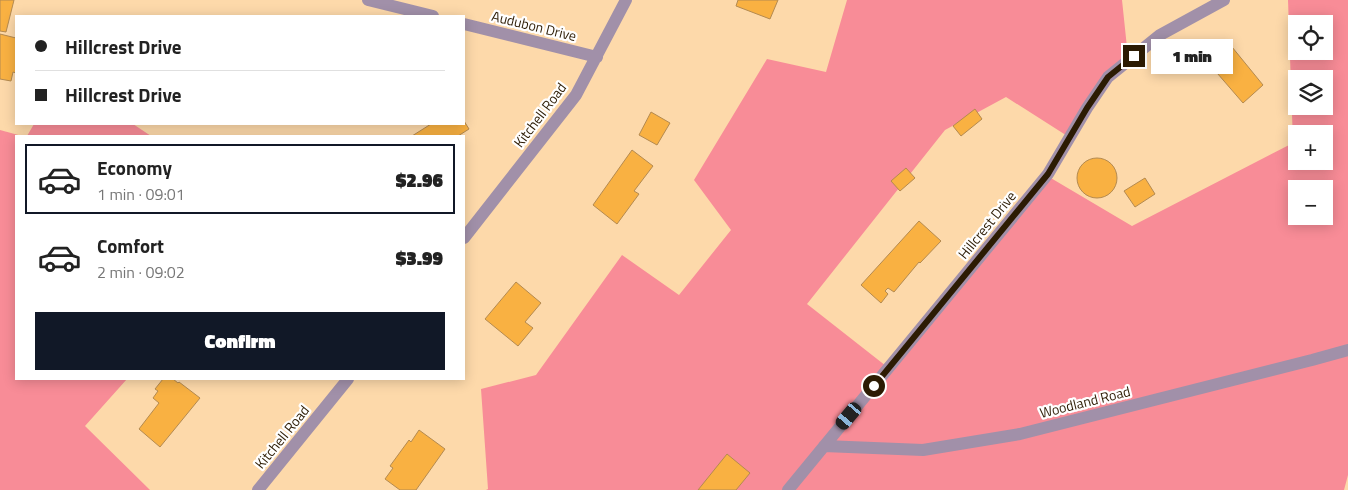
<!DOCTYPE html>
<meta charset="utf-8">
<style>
:root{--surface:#fff;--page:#f6f6f6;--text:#222;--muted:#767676;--line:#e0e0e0;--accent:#111827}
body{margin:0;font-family:"Titillium Web",sans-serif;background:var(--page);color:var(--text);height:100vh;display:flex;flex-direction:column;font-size:19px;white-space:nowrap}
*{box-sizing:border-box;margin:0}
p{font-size:16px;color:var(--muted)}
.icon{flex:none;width:28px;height:28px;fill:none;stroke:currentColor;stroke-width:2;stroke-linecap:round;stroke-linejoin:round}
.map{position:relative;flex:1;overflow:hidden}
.panel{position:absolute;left:15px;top:135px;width:450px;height:245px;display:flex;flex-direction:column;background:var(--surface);border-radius:0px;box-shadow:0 2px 12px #0003}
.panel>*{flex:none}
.top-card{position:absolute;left:15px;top:15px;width:450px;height:110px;border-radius:0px;box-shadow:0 2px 12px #0003;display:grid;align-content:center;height:110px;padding:0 20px;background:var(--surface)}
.tools{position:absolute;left:1288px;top:15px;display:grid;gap:10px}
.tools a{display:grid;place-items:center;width:45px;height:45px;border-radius:0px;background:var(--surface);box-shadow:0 2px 12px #0003;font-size:25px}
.end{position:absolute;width:22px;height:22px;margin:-11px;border:6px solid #2c1b03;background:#fff;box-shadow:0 0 0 2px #fff}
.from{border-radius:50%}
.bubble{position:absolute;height:35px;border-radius:0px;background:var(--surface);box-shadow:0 2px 12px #0003;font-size:16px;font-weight:800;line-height:35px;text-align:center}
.car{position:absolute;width:15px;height:30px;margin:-15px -8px;border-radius:6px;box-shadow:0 0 4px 1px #0007;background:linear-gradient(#222 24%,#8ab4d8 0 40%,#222 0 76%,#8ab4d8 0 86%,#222 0)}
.top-card b{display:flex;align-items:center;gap:18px;height:48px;font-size:19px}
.top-card b+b{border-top:1px solid var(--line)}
.top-card i{width:12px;height:12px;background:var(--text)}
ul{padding:9px 0 0;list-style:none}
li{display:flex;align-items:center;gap:15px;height:70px;margin:0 10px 8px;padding:0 10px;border:2px solid transparent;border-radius:0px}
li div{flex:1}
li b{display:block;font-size:19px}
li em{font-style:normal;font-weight:800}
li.on{border-color:var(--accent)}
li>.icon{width:45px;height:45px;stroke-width:1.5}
.primary-button{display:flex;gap:10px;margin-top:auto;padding:10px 20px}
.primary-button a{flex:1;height:58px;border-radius:0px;background:var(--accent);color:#fff;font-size:20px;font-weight:800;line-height:58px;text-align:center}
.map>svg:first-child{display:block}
</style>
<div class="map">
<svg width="1348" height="490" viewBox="0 0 1348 490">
<rect width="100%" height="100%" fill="#fdd9aa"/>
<path fill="#f88c97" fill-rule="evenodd" d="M847,0H1122L1128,57L1072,139L1006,97L945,130L807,304L886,366L1044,174L1132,226L1293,143L1288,0H1348V475L1344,490H486L488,489L481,389L536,375L622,255L679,295L731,230L694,180L767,59L826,72ZM1296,24H1324V51H1296ZM1296,79H1324V106H1296ZM1296,134H1324V161H1296ZM1296,189H1324V216H1296Z
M34,124H133L151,136H27Z
M0,130L22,136H16V379H127L85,426L150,490H0Z"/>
<path fill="#f9b142" stroke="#b48a50" d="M0,0H14L6,32L0,31Z
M738,0H778L770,19L736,6Z
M0,34L16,38V73L13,72L11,81L0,79Z
M1232,47L1263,85L1243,103L1211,66Z
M975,109L982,119L961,136L953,126Z
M651,112L670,123L657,145L639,135Z
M464,121L469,129L458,136H412L431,124H464Z
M632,150L653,166L634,191L639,194L617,224L593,205Z
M1077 178a20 20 0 1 1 40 0a20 20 0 1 1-40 0Z
M906,168L915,178L900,191L891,181Z
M1145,178L1155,194L1135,207L1124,191Z
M919,221L941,241L920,263L919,262L894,292L888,288L885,291L888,294L881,303L861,285Z
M516,282L541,303L525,322L533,328L518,346L485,319Z
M163,379H173L178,383L179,382L200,398L160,447L139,429L159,403L153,398L158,391L155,389Z
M419,430L445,449L416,490H400L385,479L393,468L390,466L409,440L411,442Z
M727,454L750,473L736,490H698Z"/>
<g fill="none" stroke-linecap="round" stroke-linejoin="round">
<path stroke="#a190a9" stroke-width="12" d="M368,0L433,16
M464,24L597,57
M464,238L576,95L626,0
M824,446L923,450L1020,434L1312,360L1348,350
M258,490L348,379
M788,490L1048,174L1087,108L1108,77L1160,35L1224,0"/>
</g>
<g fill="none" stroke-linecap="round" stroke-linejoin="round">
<path stroke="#2c1b03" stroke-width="6" d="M874,386L1048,174L1087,108L1108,77L1134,56"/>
</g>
<g text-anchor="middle" stroke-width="4.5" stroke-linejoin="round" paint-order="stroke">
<g font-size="14" fill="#2c1b03" stroke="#fff">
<text transform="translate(534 26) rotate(14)" y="5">Audubon Drive</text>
<text transform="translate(540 115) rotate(-53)" y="5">Kitchell Road</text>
<text transform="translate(987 225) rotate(-51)" y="5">Hillcrest Drive</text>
<text transform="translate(1085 402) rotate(-14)" y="5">Woodland Road</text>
<text transform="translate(282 437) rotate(-51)" y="5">Kitchell Road</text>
</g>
</g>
</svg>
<div class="tools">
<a><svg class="icon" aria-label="locate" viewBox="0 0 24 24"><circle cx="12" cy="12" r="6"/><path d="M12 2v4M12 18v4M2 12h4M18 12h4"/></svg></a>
<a><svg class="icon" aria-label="layers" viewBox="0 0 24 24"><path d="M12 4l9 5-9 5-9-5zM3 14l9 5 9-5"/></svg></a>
<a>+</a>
<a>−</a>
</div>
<i class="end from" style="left:874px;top:386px"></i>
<i class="end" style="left:1134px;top:56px"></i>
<div class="bubble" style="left:1151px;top:39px;width:82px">1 min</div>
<i class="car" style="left:849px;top:416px;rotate:220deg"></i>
<div class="top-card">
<b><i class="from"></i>Hillcrest Drive</b>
<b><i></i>Hillcrest Drive</b>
</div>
<section class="panel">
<ul>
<li class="on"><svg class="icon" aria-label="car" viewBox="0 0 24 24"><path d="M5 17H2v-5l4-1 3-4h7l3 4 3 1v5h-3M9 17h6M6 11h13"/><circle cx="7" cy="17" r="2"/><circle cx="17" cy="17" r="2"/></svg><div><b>Economy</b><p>1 min · 09:01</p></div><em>$2.96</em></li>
<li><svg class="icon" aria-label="car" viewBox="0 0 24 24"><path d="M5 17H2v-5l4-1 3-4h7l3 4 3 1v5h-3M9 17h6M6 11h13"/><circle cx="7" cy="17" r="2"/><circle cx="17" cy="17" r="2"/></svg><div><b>Comfort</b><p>2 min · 09:02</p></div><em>$3.99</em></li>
</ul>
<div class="primary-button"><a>Confirm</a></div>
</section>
</div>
